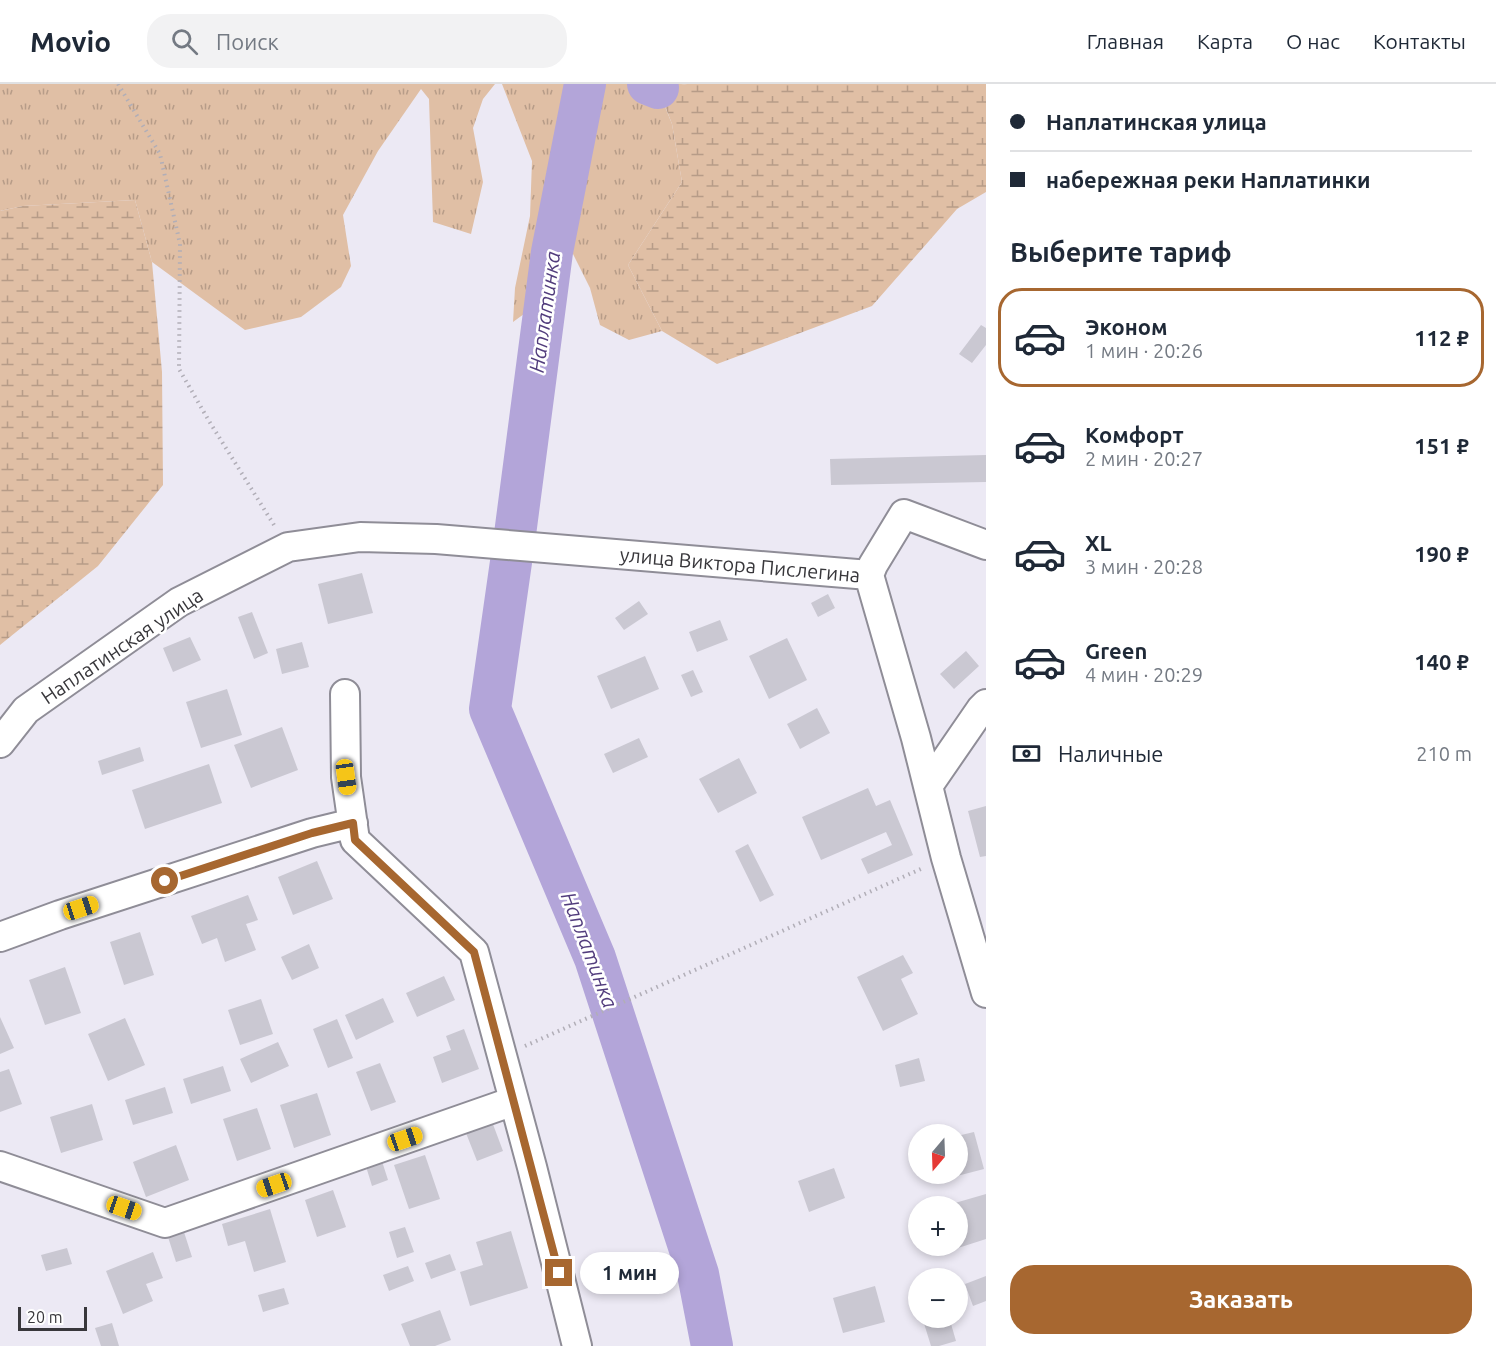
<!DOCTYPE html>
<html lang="ru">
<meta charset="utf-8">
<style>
:root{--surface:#fff;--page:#f2f2f3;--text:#1f2937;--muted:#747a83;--line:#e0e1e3;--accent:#a76730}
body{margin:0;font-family:Ubuntu,sans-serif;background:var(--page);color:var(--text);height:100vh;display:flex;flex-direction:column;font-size:22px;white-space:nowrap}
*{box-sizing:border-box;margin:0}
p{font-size:20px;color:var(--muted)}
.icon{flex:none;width:33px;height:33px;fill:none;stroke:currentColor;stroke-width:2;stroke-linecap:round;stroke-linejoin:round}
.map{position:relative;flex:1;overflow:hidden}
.panel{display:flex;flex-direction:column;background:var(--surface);width:510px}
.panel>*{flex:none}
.banner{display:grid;align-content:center;height:132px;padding:0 24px;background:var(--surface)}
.needle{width:39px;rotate:199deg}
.fabs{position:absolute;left:908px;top:1040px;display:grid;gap:12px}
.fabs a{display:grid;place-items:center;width:60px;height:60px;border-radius:50%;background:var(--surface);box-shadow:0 3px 9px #0003;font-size:30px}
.scale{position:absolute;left:18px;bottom:15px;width:69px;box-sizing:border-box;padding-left:6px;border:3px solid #38373b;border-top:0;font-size:16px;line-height:21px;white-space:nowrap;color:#38373b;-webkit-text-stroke:4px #fff;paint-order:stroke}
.end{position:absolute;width:27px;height:27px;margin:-14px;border:8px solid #a76730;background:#fff;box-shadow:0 0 0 3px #fff}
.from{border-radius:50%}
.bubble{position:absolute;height:42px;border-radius:21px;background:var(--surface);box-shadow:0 3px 9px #0003;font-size:20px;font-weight:600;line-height:42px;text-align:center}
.car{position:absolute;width:18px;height:36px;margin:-18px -9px;border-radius:8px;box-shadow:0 0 4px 2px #0007;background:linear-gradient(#f5c518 24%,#345 0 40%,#f5c518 0 76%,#345 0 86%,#f5c518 0)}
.banner b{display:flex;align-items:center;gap:21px;height:57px;font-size:22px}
.banner b+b{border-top:2px solid var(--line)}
.banner i{width:15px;height:15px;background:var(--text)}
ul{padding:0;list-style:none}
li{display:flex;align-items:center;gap:18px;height:99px;margin:0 12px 9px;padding:0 12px;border:3px solid transparent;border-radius:24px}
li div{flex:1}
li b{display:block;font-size:22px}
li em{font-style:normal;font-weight:600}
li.on{border-color:var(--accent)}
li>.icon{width:54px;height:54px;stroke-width:1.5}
h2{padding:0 24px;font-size:27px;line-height:72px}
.pay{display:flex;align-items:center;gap:15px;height:66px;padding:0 24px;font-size:22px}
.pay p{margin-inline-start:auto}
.button{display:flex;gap:12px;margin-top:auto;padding:12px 24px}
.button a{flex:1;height:69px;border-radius:24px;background:var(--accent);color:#fff;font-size:24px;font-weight:600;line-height:69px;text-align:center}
header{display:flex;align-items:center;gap:36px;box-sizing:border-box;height:84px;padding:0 30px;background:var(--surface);border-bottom:2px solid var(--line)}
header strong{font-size:28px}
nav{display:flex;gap:33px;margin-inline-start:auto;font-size:21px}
.search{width:420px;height:54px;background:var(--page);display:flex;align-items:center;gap:15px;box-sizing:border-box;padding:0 21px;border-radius:24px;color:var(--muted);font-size:22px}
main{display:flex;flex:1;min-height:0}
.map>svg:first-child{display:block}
</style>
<header>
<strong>Movio</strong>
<div class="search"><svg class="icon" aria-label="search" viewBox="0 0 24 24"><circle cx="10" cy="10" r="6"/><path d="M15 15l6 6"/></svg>Поиск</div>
<nav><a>Главная</a><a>Карта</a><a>О нас</a><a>Контакты</a></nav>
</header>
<main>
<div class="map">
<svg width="986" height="1262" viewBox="0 0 986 1262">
<defs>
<pattern id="grass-tufts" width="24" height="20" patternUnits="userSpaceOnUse" patternTransform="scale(1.5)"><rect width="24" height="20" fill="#e0bfa5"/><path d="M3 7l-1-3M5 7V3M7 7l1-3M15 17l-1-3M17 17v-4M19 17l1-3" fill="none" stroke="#b79c88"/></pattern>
<pattern id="wetland-marsh" width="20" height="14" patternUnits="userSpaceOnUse" patternTransform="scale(1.5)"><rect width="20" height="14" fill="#e0bfa5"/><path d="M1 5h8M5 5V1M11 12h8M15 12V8" fill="none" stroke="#b79c88"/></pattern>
</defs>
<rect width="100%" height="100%" fill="#ece9f4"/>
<path fill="url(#grass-tufts)" d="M0,0H495L483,15L473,44L483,98L471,150L433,138L429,15L421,5L378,67L343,131L351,182L341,203L301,233L245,246L152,178L135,116L23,122L0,127Z
M502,0H687L658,5L672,40L682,98L628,181L662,247L629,256L600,241L590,204L564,152L561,203L513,238L515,204L530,132L532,77Z"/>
<path fill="url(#wetland-marsh)" d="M687,0H986V108L957,125L872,222L717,280L662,247L628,181L682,98L672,40L658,4Z
M135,116L152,178L162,288L163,401L98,482L0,561V127L23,122Z"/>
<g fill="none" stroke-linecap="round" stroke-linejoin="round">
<path stroke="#b3a5d9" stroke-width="42" d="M648,0L658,4
M514,458L552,168L585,0
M512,471L490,625L595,874L698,1190L712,1262"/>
</g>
<path fill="#cac8d2" d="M981,241L986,244V261L972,279L959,270Z
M986,371V398L831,401L830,375Z
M362,489L373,529L328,540L318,500Z
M828,510L835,524L818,533L811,519Z
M639,517L648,530L624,546L615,534Z
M252,528L268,569L254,575L238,533Z
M720,536L728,556L697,568L689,548Z
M190,553L201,576L173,588L163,564Z
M787,554L807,596L769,615L749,572Z
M302,558L309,583L282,590L276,565Z
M966,567L979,582L954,605L940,590Z
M645,572L659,605L611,625L597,592Z
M693,586L703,608L691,613L681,591Z
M227,605L242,651L201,664L186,618Z
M817,624L830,649L800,665L787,640Z
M282,643L298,686L251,704L234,661Z
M639,654L648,673L613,689L604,670Z
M140,663L144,677L102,691L98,677Z
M739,674L757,709L718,729L699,695Z
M209,680L222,719L145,745L132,706Z
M868,704L876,722L890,716L913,771L868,790L861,775L892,761L886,748L821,776L802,733Z
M986,722V772L980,773L968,727Z
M748,760L774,811L760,818L735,767Z
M317,777L333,815L293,831L278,793Z
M248,811L258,836L246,840L256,866L225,878L217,854L202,860L191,832Z
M140,848L154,891L124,901L110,858Z
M309,860L319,884L292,896L281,873Z
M903,871L913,889L901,895L918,930L883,947L857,893Z
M65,883L81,929L45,941L29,896Z
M444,892L455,916L417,933L406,909Z
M383,914L394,938L356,956L345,931Z
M261,915L273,950L240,961L228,926Z
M0,933L14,964L0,970Z
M125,934L145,981L108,997L88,950Z
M337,935L353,974L328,984L313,945Z
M464,945L479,985L442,999L433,973L451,966L446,952Z
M278,958L289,982L251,999L240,975Z
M919,974L925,997L900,1003L895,981Z
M380,979L396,1018L371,1027L356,988Z
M223,982L231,1007L191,1020L183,995Z
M9,985L22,1020L0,1028V988Z
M165,1003L173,1029L133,1041L125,1016Z
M317,1009L331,1051L294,1064L280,1021Z
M92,1020L103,1056L61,1069L50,1033Z
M257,1024L271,1065L237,1077L223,1035Z
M491,1035L503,1067L477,1077L464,1044Z
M974,1048L984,1085L930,1099L927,1089H957V1052Z
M176,1061L189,1096L146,1113L133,1078Z
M380,1071L388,1096L372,1102L364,1076Z
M425,1071L440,1115L409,1125L394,1081Z
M834,1084L845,1114L809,1128L798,1097Z
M333,1106L346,1143L317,1153L305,1116Z
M986,1110V1155L958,1164L957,1160V1122L948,1121Z
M270,1125L286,1178L254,1188L245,1157L228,1162L222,1140Z
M405,1143L414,1168L397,1174L389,1148Z
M511,1147L528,1204L470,1222L460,1188L483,1181L476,1158Z
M184,1148L192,1173L176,1178L168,1153Z
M67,1164L72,1180L46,1187L41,1171Z
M153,1168L163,1194L146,1200L153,1217L123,1230L106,1187Z
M450,1170L456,1186L431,1195L425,1179Z
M408,1182L414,1197L389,1207L383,1191Z
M986,1192V1217L973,1222L965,1200Z
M875,1202L885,1238L843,1249L833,1214Z
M284,1204L289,1220L263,1228L258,1211Z
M440,1226L451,1256L435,1262H410L401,1240Z
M922,1233H949L956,1257L939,1262H931Z
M112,1239L119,1262H101L95,1244Z"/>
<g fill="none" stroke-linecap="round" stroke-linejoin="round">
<g stroke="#8f8d97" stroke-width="32">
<path id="minor" d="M869,491L873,481L904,430L986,461
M345,610L346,693L355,756L474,868L532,1083L577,1262
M0,659L26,626L179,518L288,463L360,453L436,455L869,491L916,654L946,774L986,909
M928,702L981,625L986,620
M0,853L60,831L312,749L353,739
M0,1082L165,1139L514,1017"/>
</g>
<path stroke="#b1aeb7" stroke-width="4" stroke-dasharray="1.5 4.5" stroke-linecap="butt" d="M118,0L160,70L180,160L179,285L209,337L274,441
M525,962L923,784"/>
<use href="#minor" stroke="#fff" stroke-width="28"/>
</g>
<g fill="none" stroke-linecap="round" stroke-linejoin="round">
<path stroke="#a76730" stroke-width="8" d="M165,797L312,749L353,739L355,756L474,868L559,1189"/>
</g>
<g text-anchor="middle" stroke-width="5" stroke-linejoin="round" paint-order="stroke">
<g font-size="20" fill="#38373b" stroke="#fff">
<text transform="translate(740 481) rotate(5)" y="7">улица Виктора Пислегина</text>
<text transform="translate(122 562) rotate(-34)" y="7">Наплатинская улица</text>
</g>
<g font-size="21" font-style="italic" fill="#523d7d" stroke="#fff">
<text transform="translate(545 228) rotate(-82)" y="7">Наплатинка</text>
<text transform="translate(589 866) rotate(69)" y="7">Наплатинка</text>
</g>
</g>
</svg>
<div class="fabs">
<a><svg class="needle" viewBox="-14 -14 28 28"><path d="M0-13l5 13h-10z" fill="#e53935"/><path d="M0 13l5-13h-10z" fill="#747a83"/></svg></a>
<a>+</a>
<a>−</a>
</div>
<div class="scale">20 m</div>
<i class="end from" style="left:165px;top:797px"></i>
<i class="end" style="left:559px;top:1189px"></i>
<div class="bubble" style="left:580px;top:1168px;width:99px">1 мин</div>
<i class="car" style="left:346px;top:693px;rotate:172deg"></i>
<i class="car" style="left:81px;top:824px;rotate:72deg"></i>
<i class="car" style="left:405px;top:1055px;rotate:71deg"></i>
<i class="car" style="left:274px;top:1101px;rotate:251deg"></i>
<i class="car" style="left:124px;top:1124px;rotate:109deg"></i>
</div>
<section class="panel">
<div class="banner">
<b><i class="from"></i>Наплатинская улица</b>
<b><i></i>набережная реки Наплатинки</b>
</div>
<h2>Выберите тариф</h2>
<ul>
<li class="on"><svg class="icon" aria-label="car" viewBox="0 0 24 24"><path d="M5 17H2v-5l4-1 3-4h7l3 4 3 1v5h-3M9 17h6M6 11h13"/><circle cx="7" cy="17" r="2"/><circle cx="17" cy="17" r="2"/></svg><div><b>Эконом</b><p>1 мин · 20:26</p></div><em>112 ₽</em></li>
<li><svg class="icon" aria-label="car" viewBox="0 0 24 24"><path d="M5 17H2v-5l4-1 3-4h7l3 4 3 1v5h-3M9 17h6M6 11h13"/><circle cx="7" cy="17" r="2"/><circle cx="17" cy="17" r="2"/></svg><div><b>Комфорт</b><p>2 мин · 20:27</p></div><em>151 ₽</em></li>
<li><svg class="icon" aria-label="car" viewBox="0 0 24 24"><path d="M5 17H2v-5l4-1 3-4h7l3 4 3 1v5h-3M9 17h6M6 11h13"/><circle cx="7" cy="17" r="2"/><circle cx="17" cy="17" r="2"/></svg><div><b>XL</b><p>3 мин · 20:28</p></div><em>190 ₽</em></li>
<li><svg class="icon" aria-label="car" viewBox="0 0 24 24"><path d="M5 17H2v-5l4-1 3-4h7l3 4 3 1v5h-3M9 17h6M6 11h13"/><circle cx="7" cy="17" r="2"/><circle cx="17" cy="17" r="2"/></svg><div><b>Green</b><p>4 мин · 20:29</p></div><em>140 ₽</em></li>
</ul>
<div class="pay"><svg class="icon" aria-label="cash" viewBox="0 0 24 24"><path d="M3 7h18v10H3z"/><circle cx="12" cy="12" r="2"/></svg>Наличные<p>210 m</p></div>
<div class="button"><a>Заказать</a></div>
</section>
</main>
